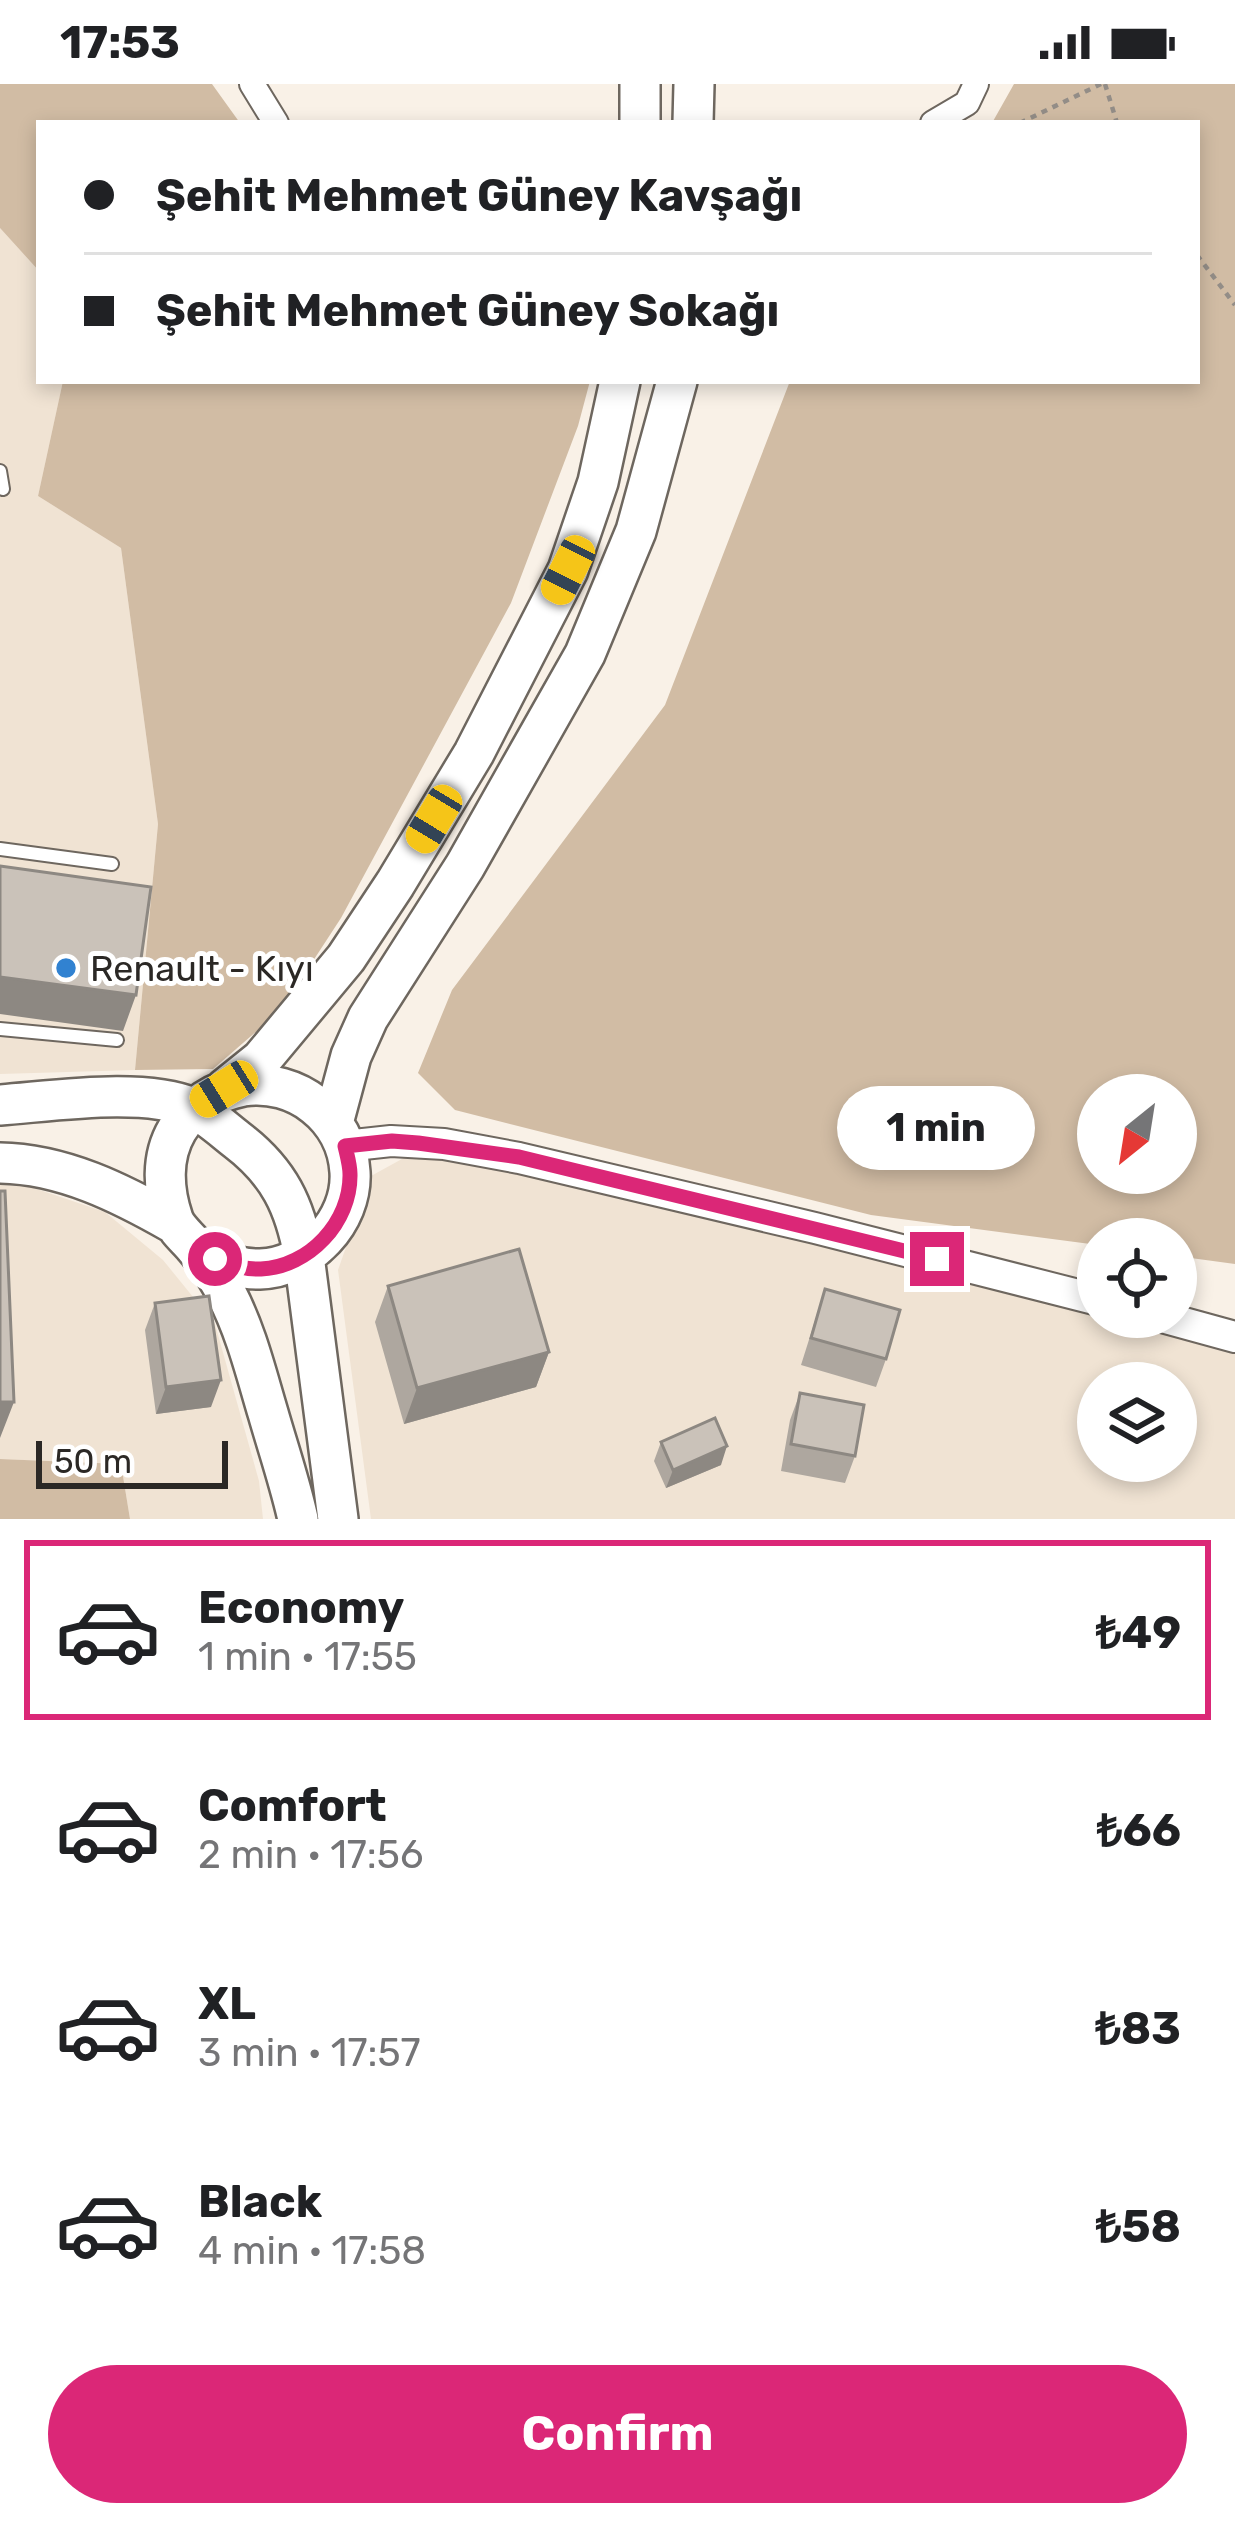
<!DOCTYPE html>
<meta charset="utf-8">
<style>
:root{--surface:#fff;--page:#f2f2f2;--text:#202124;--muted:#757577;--line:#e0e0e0;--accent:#db2777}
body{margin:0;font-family:Rubik,sans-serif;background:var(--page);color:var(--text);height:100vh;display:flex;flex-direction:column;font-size:45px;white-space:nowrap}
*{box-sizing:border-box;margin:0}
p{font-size:39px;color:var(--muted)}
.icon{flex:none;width:66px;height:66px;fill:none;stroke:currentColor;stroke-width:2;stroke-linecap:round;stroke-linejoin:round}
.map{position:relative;height:1435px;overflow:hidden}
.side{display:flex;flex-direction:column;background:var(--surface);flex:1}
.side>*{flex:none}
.guide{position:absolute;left:36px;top:36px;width:1164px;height:264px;border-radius:0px;box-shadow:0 6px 18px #0003;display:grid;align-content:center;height:264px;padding:0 48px;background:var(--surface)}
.needle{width:78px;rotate:210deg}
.buttons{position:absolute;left:1077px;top:990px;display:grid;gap:24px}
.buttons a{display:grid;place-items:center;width:120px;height:120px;border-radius:50%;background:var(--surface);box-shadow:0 6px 18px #0003;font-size:60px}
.scale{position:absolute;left:36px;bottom:30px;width:192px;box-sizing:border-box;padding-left:12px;border:6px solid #2b2825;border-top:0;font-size:33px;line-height:42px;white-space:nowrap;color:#2b2825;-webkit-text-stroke:9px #fff;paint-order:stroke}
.end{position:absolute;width:54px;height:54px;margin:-27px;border:15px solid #db2777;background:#fff;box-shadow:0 0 0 6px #fff}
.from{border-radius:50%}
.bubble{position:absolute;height:84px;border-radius:42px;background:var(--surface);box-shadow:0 6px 18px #0003;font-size:39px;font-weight:700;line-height:84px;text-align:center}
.car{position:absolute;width:36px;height:72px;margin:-36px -18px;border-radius:15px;box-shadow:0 0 9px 3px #0007;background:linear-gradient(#f5c518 24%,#345 0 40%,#f5c518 0 76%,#345 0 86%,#f5c518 0)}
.guide b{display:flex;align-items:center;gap:42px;height:114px;font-size:45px}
.guide b+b{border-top:3px solid var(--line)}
.guide i{width:30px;height:30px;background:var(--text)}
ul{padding:21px 0 0;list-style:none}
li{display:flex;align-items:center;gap:36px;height:180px;margin:0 24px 18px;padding:0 24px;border:6px solid transparent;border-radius:0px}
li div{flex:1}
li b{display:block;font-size:45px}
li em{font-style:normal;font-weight:700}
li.active{border-color:var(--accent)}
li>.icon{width:108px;height:108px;stroke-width:1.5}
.button{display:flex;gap:24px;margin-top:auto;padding:24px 48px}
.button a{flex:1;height:138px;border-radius:72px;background:var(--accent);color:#fff;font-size:48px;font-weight:700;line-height:138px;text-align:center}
.status{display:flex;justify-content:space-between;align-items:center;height:84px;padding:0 60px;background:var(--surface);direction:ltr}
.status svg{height:33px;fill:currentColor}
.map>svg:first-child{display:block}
</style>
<div class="status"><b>17:53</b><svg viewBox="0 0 49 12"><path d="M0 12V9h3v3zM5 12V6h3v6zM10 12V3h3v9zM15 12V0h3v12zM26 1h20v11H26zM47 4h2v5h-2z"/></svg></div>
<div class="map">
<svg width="1235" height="1435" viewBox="0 0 1235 1435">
<rect width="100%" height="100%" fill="#f9f1e7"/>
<path fill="#f0e3d3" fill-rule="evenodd" d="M0,144L39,187V297H63L38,412L121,464L158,740L135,986L0,990Z
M411,1070L536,1087L1098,1225V1233H1132L1235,1258V1435H371L338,1186L371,1092ZM1098,1299H1176V1377H1098Z
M0,1101L28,1102L105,1128L163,1176L215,1240L259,1397L263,1435H130L121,1380L0,1375Z"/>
<path fill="#d1bca4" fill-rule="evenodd" d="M0,0H212L240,39H39V187L0,144Z
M1014,0H1235V1180L1176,1172V1155H1098V1161L871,1131L455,1026L418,989L452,906L665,621L790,297H1197V39H992ZM1176,1011V1089H1098V1011Z
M63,297H590L578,342L511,519L341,834L281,926L213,985L135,986L158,740L121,464L38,412Z
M0,1375L121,1380L130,1435H0Z"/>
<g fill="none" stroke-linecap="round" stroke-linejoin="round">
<g stroke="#6e675f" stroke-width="16">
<path id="service" d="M0,387L3,405
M0,765L112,780
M0,945L117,956"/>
</g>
<g stroke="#6e675f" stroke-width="28">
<path id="minor" d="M252,0L276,39
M933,39L967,19L976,0"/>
</g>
<g stroke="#6e675f" stroke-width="34">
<path id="tertiary" d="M345,1062L391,1057L444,1060L519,1074L815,1144L1098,1216
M1162,1233L1235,1253"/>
</g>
<g stroke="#6e675f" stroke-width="44">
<path id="primary" d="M640,39V0
M693,39L694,0
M225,1005L261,976L346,874L395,800L474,669L568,486L598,398L620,297
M0,1021C54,1017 143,1003 193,1024C208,1031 224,1046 237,1056C279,1088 295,1122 304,1172L338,1435
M333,1039L351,972L368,934L465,782L585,570L636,447L677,297
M0,1079C63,1080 121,1109 175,1140
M199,1168C218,1176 238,1186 260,1185C308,1184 353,1137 350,1088C347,1033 296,994 243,1002C216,1007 191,1022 177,1046C161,1073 163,1106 173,1135C177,1146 188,1154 195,1163C207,1177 218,1192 226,1209C246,1247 256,1289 268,1329C278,1364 290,1399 298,1435"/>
</g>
<path stroke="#938d87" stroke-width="4.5" stroke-dasharray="6 6" stroke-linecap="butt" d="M1105,0L1117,39
M1020,39L1101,0
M1197,171L1235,221"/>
<use href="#service" stroke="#fff" stroke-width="12"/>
<use href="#minor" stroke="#fff" stroke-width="24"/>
<use href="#tertiary" stroke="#fff" stroke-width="30"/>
<use href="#primary" stroke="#fff" stroke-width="39"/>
</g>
<path fill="#aea79f" d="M388,1202L549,1268L536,1303L404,1340L375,1238Z
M825,1205L886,1275L876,1303L801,1281Z
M155,1219L211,1323L156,1330L145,1246Z
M800,1309L855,1372L845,1399L781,1387L790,1336Z
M661,1358L721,1381L666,1404L654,1377Z"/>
<path fill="#8d8882" d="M0,893L136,911L123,947L0,930Z
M549,1268L536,1303L404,1340L417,1304Z
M221,1296L211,1323L156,1330L166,1303Z
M0,1318H14L0,1354Z
M727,1362L721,1381L666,1404L673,1386Z"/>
<path fill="#cac2b9" stroke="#8d8882" stroke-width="3" d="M0,782L151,803L136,911L0,893Z
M0,1107H5L14,1318H0Z
M519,1165L549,1268L417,1304L388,1202Z
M825,1205L900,1226L886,1275L811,1254Z
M209,1212L221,1296L166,1303L155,1219Z
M800,1309L864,1321L855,1372L791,1360Z
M715,1334L727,1362L673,1386L661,1358Z"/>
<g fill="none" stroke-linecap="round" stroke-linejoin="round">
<path stroke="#db2777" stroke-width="15" d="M215,1175C230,1180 245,1186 261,1185C309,1183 351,1138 350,1090C350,1081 347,1071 345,1062L392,1057L418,1059L519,1073L937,1175"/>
</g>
<circle fill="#3182d1" stroke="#fff" stroke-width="4.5" cx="66" cy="884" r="12"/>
<g text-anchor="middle" stroke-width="10" stroke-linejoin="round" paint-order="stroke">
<g font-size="36" fill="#2b2825" stroke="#fff" text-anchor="start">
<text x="90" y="897">Renault - Kıyı</text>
</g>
</g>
</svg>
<div class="buttons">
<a><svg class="needle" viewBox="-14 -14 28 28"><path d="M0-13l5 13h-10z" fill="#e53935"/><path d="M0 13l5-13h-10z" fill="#757577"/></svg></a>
<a><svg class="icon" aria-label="locate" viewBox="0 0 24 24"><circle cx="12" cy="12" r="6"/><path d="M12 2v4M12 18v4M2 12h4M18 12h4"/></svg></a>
<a><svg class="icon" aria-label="layers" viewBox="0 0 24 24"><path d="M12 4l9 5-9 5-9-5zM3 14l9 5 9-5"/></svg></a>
</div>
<div class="scale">50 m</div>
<i class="end from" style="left:215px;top:1175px"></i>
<i class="end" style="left:937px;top:1175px"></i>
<div class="bubble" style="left:837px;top:1002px;width:198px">1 min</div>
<i class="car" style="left:568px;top:486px;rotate:207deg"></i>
<i class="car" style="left:434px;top:735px;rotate:211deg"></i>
<i class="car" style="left:224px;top:1005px;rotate:238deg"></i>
<div class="guide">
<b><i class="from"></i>Şehit Mehmet Güney Kavşağı</b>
<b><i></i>Şehit Mehmet Güney Sokağı</b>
</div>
</div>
<section class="side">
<ul>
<li class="active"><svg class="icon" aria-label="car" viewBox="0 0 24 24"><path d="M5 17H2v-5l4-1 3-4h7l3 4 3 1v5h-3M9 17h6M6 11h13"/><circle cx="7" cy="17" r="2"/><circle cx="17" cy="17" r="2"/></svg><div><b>Economy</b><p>1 min · 17:55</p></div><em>₺49</em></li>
<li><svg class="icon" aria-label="car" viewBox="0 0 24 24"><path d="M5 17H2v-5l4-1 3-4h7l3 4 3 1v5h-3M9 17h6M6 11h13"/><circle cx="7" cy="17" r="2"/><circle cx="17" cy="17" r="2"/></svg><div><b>Comfort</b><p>2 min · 17:56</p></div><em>₺66</em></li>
<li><svg class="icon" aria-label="car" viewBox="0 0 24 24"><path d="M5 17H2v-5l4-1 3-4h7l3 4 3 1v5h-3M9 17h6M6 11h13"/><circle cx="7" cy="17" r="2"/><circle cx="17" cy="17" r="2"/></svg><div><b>XL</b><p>3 min · 17:57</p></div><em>₺83</em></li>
<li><svg class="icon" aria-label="car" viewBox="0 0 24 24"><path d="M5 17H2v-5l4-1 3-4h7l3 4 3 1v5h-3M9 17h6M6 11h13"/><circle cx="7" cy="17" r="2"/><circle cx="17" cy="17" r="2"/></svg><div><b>Black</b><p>4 min · 17:58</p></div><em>₺58</em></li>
</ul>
<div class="button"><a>Confirm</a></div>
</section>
